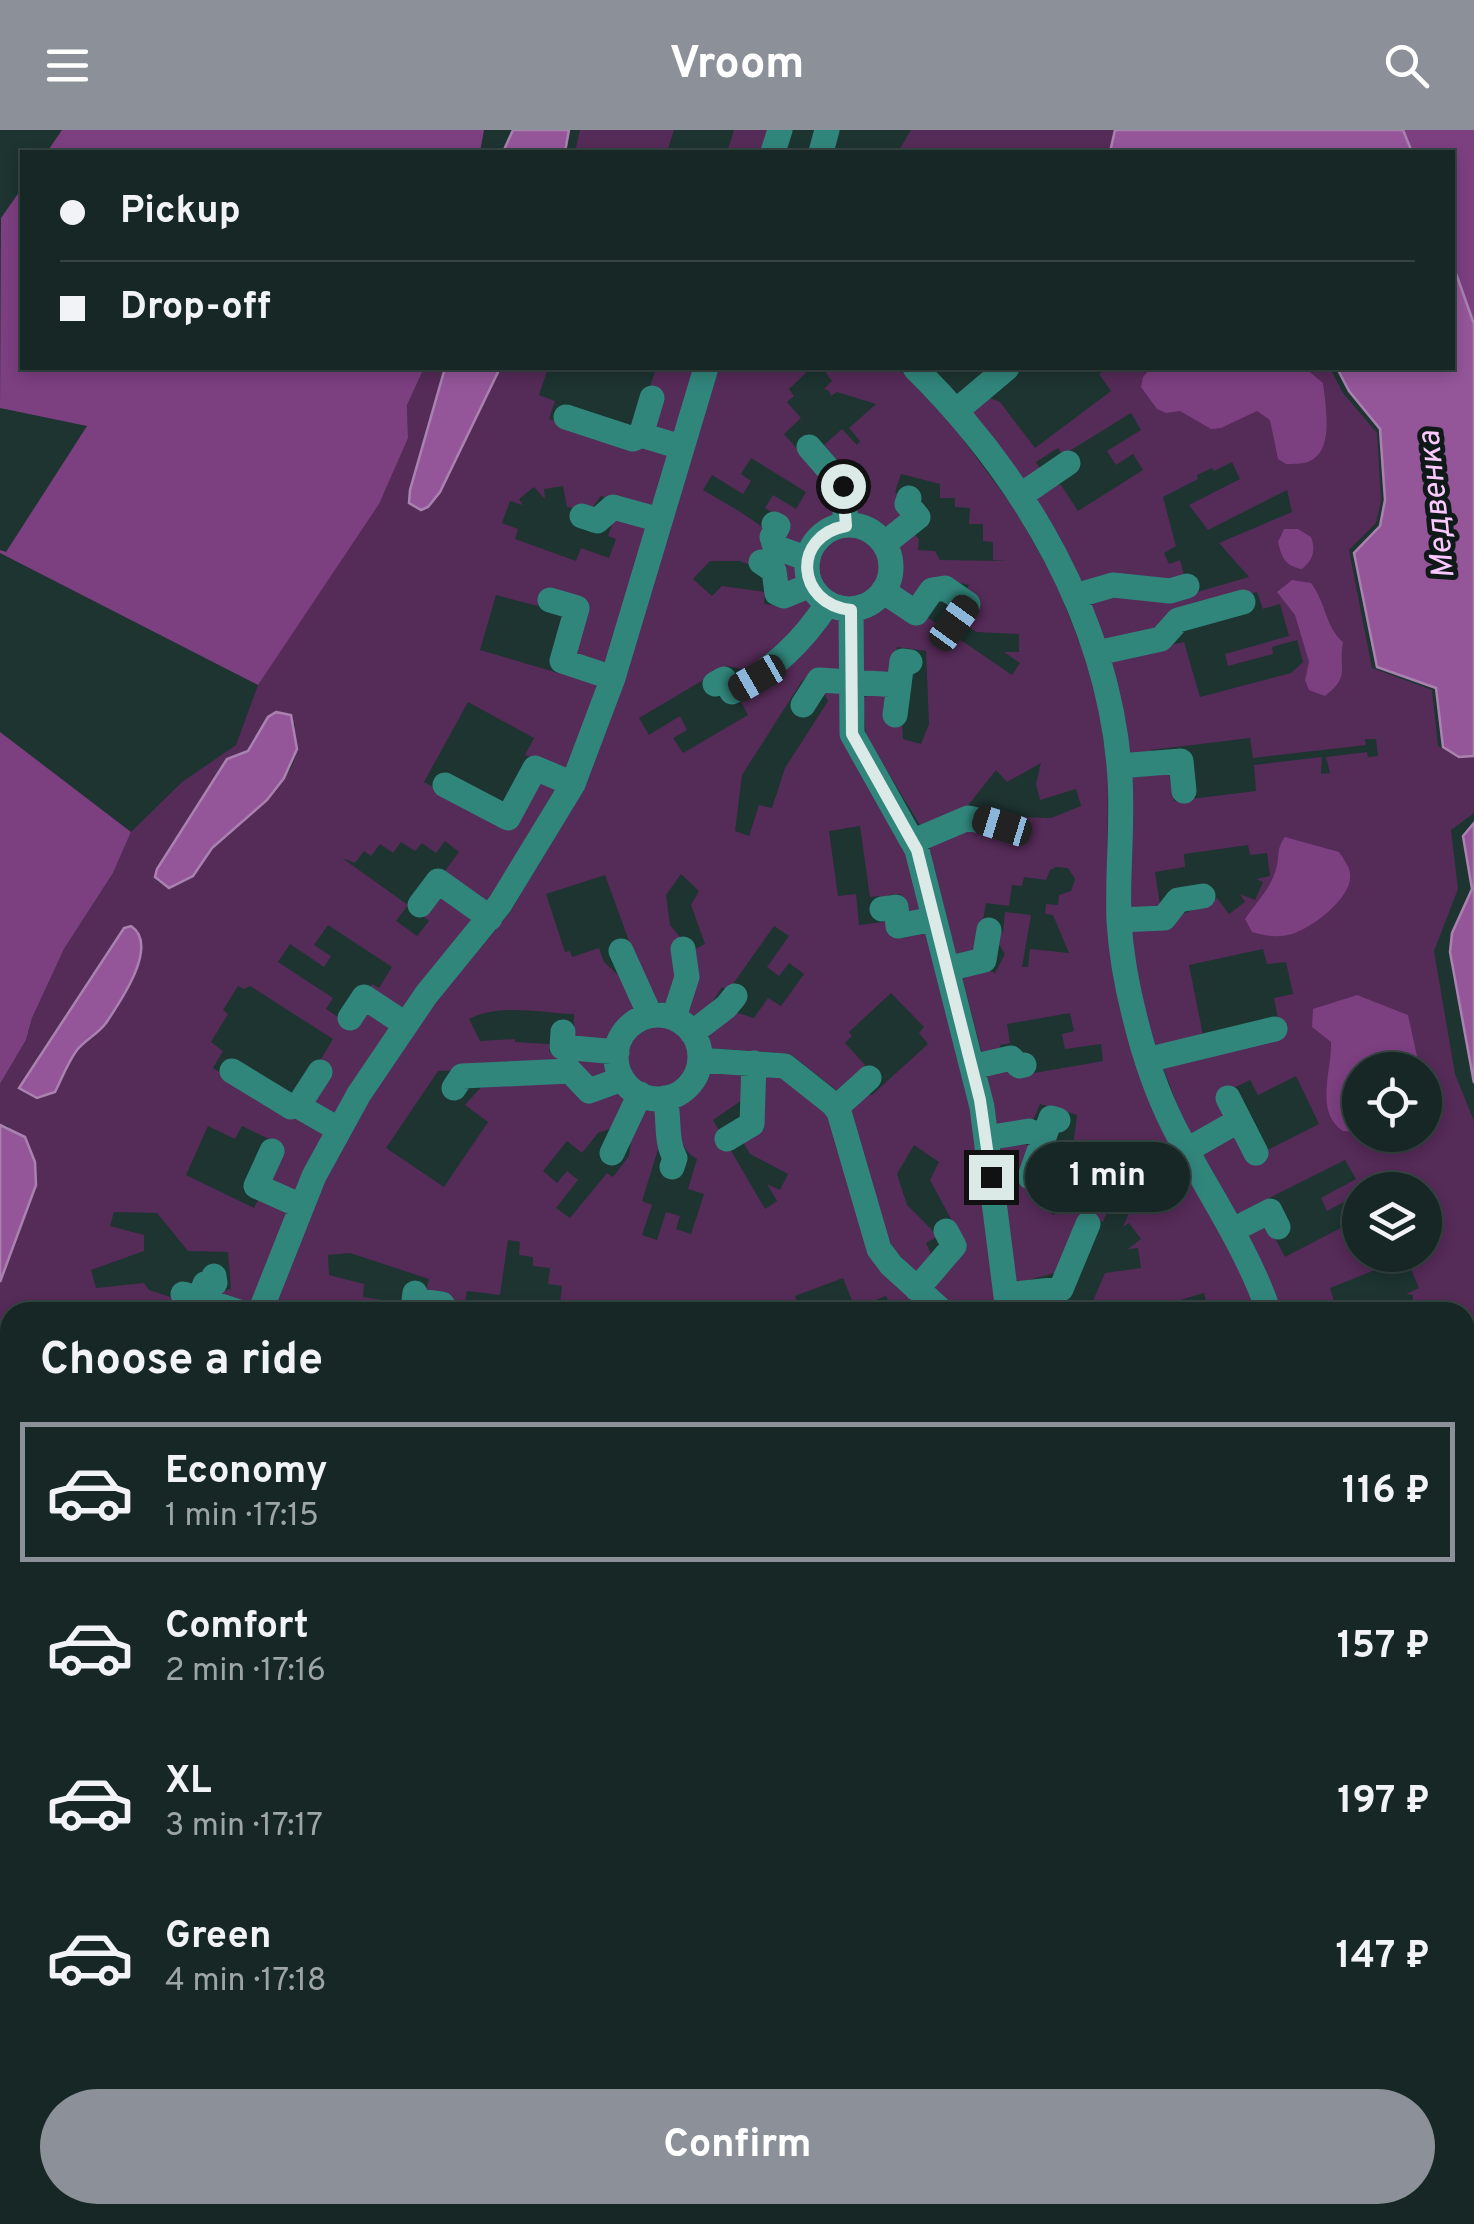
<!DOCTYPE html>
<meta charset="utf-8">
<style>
:root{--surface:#162725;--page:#1f2f2d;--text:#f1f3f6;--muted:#9ea5a7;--line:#354442;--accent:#8c9099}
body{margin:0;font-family:Overpass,sans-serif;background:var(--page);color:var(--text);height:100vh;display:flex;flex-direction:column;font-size:38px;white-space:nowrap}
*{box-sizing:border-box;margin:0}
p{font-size:32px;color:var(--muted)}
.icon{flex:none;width:55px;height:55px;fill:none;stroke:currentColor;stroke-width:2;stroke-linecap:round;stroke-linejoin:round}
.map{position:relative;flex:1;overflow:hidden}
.panel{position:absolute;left:0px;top:1172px;width:1475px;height:922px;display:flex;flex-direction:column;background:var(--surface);border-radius:30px 30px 0 0;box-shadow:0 5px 15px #0003,0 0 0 2px var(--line)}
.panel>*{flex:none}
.banner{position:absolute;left:20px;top:20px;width:1435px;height:220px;border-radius:0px;box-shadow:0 5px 15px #0003,0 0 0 2px var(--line);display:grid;align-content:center;height:220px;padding:0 40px;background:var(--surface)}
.tools{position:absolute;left:1342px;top:922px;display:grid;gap:20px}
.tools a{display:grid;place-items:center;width:100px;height:100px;border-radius:50%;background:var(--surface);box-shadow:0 5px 15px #0003,0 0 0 2px var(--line);font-size:50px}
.end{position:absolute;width:45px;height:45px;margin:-22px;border:12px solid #dbe9e7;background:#111;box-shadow:0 0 0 5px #111}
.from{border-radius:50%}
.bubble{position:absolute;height:70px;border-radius:35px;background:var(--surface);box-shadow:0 5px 15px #0003,0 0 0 2px var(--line);font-size:32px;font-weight:700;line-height:70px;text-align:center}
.car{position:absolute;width:30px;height:60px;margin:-30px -15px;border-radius:12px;box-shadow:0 0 8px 2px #0007;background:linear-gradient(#222 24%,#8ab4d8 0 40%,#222 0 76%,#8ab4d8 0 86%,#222 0)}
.banner b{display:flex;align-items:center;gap:35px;height:95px;font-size:38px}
.banner b+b{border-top:2px solid var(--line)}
.banner i{width:25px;height:25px;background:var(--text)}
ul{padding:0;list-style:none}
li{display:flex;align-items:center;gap:30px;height:140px;margin:0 20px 15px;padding:0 20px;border:5px solid transparent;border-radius:0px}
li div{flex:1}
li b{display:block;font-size:38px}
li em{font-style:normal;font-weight:700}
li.current{border-color:var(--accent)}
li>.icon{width:90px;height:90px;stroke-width:1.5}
h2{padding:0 40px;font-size:45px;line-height:120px}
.primary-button{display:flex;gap:20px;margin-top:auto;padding:20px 40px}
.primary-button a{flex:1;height:115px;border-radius:60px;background:var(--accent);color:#fff;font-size:40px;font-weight:700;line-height:115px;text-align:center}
header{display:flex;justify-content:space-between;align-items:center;height:130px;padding:0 40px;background:var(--accent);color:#fff;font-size:45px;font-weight:700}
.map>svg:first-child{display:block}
</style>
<header><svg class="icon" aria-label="menu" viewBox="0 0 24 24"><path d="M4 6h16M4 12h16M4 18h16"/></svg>Vroom<svg class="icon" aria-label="search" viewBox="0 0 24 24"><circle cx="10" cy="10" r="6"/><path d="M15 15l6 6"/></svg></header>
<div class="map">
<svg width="1474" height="2094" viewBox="0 0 1474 2094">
<rect width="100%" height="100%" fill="#1d3431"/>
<path fill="#552b58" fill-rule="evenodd" d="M580,0H674L667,22H575Z
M734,0H772L765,22H727Z
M911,0H1115L1110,22H898Z
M424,238H445L410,360L476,286L500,238H548L539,265L555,271L549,289L669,325L656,375L645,379L601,366L591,379L567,377L563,356L544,359L545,369L534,357L519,369L523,375L510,371L502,393L518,399L515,409L576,431L581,418L609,428L616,409L608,406L615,385L648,397L606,534L569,526L585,472L544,459L538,476L496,465L480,520L558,543L568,540L600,553L568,641L525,625L534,608L468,572L424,652L509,698L537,647L557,656L487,774L442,745L459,722L445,711L436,723L422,713L415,721L401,712L393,723L380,714L371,726L364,721L355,733L342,728L408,775L396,791L417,806L429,791L424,787L443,763L473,787L403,880L367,860L372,854L379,858L392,837L328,795L314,815L331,826L324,837L290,814L278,832L333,868L326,879L353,897L366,878L391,897L334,987L306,973L318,934L333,909L250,856L244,859L238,856L223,880L228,884L211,912L223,921L213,938L286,984L326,1002L296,1062L266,1052L283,1016L242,996L235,1009L208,996L186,1045L254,1078L260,1066L288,1081L252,1178L215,1163L231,1159L228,1122L188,1121L157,1083L114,1082L110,1096L144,1105V1121L91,1140L96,1158L144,1153L149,1160L217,1182H10V1413L4,1425L10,1429V1435L6,1434L0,1445V1152L36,1055L8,996L0,995V954L26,910L32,888L64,819L113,743L131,702L182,652L236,615L258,555L408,308L407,275ZM295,593C294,602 296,608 296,616C298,655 237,691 213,716C194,737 198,743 169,758L157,751L227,630L248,622Z
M656,238H698L675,304L647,298L649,260Z
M719,238H802L806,243L789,259L794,266L787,272L801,288L784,304L831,357L836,384L812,401L799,415L782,414L786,391L765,378L773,365L796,379L806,362L751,328L741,344L751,351L743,364L712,345L703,360C732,378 806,413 795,454L740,431H710L693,449L712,466L722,456L765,462L764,474L778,476L807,469L814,481L751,541L727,536L639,588L649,605L680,586L687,600L673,608L683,623L748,585L740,570L832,487L841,490L840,542L808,545L802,551L742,645L735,701L749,706L759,675L772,678L785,638L828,571L823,561L840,559C858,603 931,745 919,784L902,780L900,764L888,765L889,772L881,773L879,766L870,767L860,696L829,701L838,766L856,764L859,795L890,791L927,802L974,978L999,1182H961L934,1158L965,1115L930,1050L939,1032L914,1015L897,1044L907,1075L938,1106L926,1113L932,1126L917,1142L896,1122L889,1110L849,974L868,964L872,965L928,914L919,903L924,897L891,863L849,902L852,906L845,913L865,935L839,962L790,924L711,918L709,906L716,896L738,883L754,888L768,868L781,876L804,844L789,833L779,846L767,837L789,806L774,796L728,861L722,857L706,882L695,886L688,883L690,861L699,841L691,821L705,814L691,775L699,761L681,744L666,765L670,795L680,807L678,848L665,874L657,872L649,866L605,745L546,764L565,822L570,821L572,827L599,818L604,832L630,856L634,880L619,890L607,910L573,912L574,884C540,883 500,873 469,889L480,911L515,909V912L549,914V922L593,925L603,931L606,942L593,954L576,935L438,941L386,1018L444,1057L488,992L465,975L484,954C522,950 593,945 625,968L612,998L598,1003L582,1023L567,1011L543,1041L557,1053L567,1041L578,1050L556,1078L570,1088L607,1043L613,1047L629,1026L632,1002L643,981L656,980L665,997L642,1071L652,1075L642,1105L657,1110L666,1082L680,1086L676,1099L691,1104L704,1064L688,1059L697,1029C677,1018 680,998 678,977L697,962L711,942L741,943L742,970L713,990L765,1079L777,1071L767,1054L780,1060L788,1044L750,1024L743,1012L764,1000V952L767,944L778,942L824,976L870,1116L932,1182H893L886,1166L855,1178L843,1148L795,1166L801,1182H567L568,1173L560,1172L562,1156L548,1154L550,1138L533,1136V1127L519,1125L520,1112L508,1110L500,1165L467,1161L463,1182H455L425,1164L429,1149L350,1123L328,1125L329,1145L364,1154L363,1167L396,1172L395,1180L414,1182H273L325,1051L369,971L435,873L510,782L584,659L616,575Z
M829,238H898L954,297L1016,381L1057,455L1085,527L1099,578L1108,644L1107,792L1257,1182H1209L1204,1163L1140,1182H1019L1018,1175L1055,1168L1089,1180L1105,1143L1141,1138L1138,1118L1128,1119L1141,1109L1129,1093L1123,1097L1129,1083L1110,1075L1103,1092L1084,1085L1055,1143L1020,1152L1015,1149L999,1017L1022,1012L1029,1017L1035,1056L1034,1072L1054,1085L1067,1064L1077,985L1040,974L1032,993L997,995L987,944L1009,939L1012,947L1103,931L1101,914L1065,919L1062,904L1074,901L1070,883L1007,894L1010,913L1000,915L1001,924H982L962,846L986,839L995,843L1005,824L994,807L995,801L1003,802L1005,782L1031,785L1022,837H1028L1030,819L1069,823L1053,785L1045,784L1046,774L1058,775L1059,765L1071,761L1075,749L1068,738L1056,737L1050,740L1046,750L1024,747L1022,756L1012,755L1009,776L986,773L978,818L962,826L956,824L929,717L969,698L1008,702L1012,687L1051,688L1081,676L1076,659L1040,670L1036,654L1041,633L1007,652L996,640L966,678L921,697L866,606L863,568L881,560L902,592L903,609L921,614L929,594L926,521L897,517L891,543L866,542L863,539L861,489C890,470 895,477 921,495L927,487L1012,545L1020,533L1004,522H1019V504L976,502L964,494V464L969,455L944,449L911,471L898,458L899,415L913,403L919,409L918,420L935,421L940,430L1007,431L993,430V412L983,411V394H969L970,378L955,377V368H940V354L901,344L895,362L899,365L903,383L887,399L856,383L851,347L824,315L842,299L857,315L860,311L849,298L876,274L837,262L831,266L829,261L824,259L832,251L826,243Z
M1108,238H1330L1343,263L1377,303L1381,370L1376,393L1349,420L1372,538L1432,560L1438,616L1459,627L1474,626V683L1451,700L1458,759L1434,821L1455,944L1474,991V1660L1465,1656V1182H1411L1413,1165L1406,1164L1419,1158L1410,1137L1394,1143L1390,1134L1330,1158L1334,1171L1307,1182H1277L1247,1105L1266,1091L1285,1127L1354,1091L1344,1072L1327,1081L1321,1068L1356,1049L1345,1030L1237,1084L1202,1023L1235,1002L1250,1029L1319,994L1296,946L1258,965L1250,950L1217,966L1228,987L1198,1003H1190L1158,939L1281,905L1274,868L1293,864L1286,832L1267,834L1263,819L1189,835L1204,910L1155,918L1142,887L1131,801C1155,792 1200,781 1217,768L1229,784L1245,772L1240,764L1255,770L1263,752L1256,749L1270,746L1267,723L1250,725L1248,715L1184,724L1185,737L1155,742L1160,775L1155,780L1131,777L1132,647L1169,643L1174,671L1256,661L1254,635L1322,627L1321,644L1330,643L1326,627L1367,622L1368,627L1378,626L1376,609H1365L1366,615L1253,628L1250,608L1151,620V626L1129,623L1111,532L1120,526L1184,512L1200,567L1291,543L1303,532L1297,510L1272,517L1273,524L1228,536L1225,524L1289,506L1280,474L1263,479L1257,462L1169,487L1152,505L1105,512L1091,473L1099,467L1190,464L1249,447L1219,413L1292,382L1287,360L1208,400L1189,375L1240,349L1232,332L1214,341L1212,338L1197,345L1198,349L1163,367L1176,416L1164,423L1169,434L1180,430L1186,452L1083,454L1035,369L1052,354L1061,355L1078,381L1143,340L1133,324L1116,335L1107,321L1141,300L1131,283L1063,325L1058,318L1036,332L1042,342L1022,350L973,290L972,277L985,266L1000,272L1035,318L1111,261L1099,244ZM1360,940H1425V1005H1360ZM1360,1060H1425V1125H1360Z
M815 437a34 34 0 1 1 68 0a34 34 0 1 1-68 0Z
M624 927a34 34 0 1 1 68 0a34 34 0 1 1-68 0Z
M10,1793V2041L3,2031L0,2032V1824Z
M288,2085H475L464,2094H285Z
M692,2085H775L765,2094H699Z"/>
<path fill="#7c3f80" d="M62,0H484L480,22H47Z
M1371,0H1474V288L1453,237L1452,22H1378Z
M22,58V238H424L407,275L408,308L379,374L258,555L0,423V420L6,422L87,296L0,278L1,88Z
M1151,238H1305L1323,253C1325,274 1335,319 1310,331C1304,334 1293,334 1286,334L1278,329L1270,290L1257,281L1221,298L1211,299L1180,281L1166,283L1157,279L1141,257L1143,247Z
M1284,399H1298L1311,407C1316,421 1313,430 1302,439C1285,436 1282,428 1278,412Z
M1292,450L1311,453C1326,472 1325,497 1343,512C1338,540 1351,546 1325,566L1309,560L1305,550L1309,532L1295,485L1277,462Z
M0,602L131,702L113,743L64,819L32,888L26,910L0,954Z
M1285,707L1339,722C1343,728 1349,736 1350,743C1354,767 1312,798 1292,804C1277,808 1266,806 1252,802L1245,789C1256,772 1270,760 1276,739C1280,726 1276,719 1285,707Z
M1357,865L1408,885L1420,940H1360V1002L1343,1001C1314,982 1332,941 1331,912L1312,897L1313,879Z"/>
<path fill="#945699" stroke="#a982b0" stroke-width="2.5" d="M513,0H569L565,22H503Z
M1115,0H1403L1412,22H1110Z
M1453,135L1474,194V626L1459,627L1443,617L1436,558L1377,537L1354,423L1380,396L1385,370L1380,299L1349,261L1337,238H1452Z
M445,238H500L440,362L428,377L421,380L409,373L410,360Z
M276,582L291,585L297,619L284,648L267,670L212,718L193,746L169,758L155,747L157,739L227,629L248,621L268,587Z
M1474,693V953L1450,822L1452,803L1472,759L1463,706Z
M131,796C160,815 120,872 106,893C98,904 85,910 77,920C68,932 62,948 55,962L37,968L19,958L124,798Z
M0,995L25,1007L35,1032L36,1055L0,1152Z"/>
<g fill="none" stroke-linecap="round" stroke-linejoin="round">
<path stroke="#31867c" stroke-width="25" d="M773,22L780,0
M821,22L827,0
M915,238C1025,347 1110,491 1120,648C1123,696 1117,743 1119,791C1121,824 1127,857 1135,888C1144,925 1156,961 1173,995C1205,1058 1246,1115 1269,1182
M956,281L1007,238
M566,287L633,309L641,305L681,317
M641,305L652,268
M809,317L843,356L846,395
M1020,366L1068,333
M582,386L597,391L613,377L660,390
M774,394L778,396L772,407L775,417L808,429
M807 437a42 42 0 1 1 84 0a42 42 0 1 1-84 0Z
M884,414L918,387L907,374L909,368
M761,432L774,441L777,463L784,466L811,455
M883,461L916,483L932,460L945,458L968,474L950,499
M1075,466L1113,455L1170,461L1187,456
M550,470L577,478L562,531L613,548
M851,479L852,604L917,720L982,977L1008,1182
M1097,523L1161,509L1178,490L1243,472
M715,554L724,549L732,562C774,538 801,514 828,473
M803,575L819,550L899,555L902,531L910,532
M895,585L899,555
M1119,636L1181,631L1184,661
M445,655L508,688L535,638L573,654
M914,711L968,688L1002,696
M420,775L438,751L490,788
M882,779L896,777L898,796L934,789
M1119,790L1164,788L1178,770L1203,766
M621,821L650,885
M947,839L984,830L989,800
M616 927a42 42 0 1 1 84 0a42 42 0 1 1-84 0Z
M674,887L687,847L683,819
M350,888L364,867L405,894
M563,902L562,917L617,922
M692,903L726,877L735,866
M700,930L785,936L833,974L839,982L879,1119L891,1135L943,1182
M1147,930L1275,899
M972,937L1011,928L1019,936L1024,935
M232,941L291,977L298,976L338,999
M454,958L462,946L570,941L589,961L622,949
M665,968C670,989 665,1010 675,1028L672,1037
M1228,968L1256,1023
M298,976L320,942
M837,977L869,948
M1044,1007L1051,988L1058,990
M986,1008L1029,1001L1044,1007L1030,1047
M727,1009L752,994L754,933
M1187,1020L1238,991
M272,1021L256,1056L301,1076
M612,1023L640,964
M1233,1100L1270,1081L1278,1097
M917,1159L954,1116L946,1101
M415,1163L414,1170L442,1174L447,1182
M183,1164L239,1182
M1006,1165L1061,1159L1088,1094
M199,1170L205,1154L215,1153L214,1146
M260,1182L314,1046L359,964L426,865L500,774L573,654L613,548L706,238
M0,1638L7,1642L10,1637
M1465,1664L1474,1669
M0,1678L4,1690L0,1699
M0,1785L10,1758
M1469,1896L1473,1806
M1465,1979L1474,1977
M128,2085L131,2094
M589,2085L596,2094
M1451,2085L1452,2094
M188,2090L204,2091V2085
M246,2094L251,2086
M636,2094L658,2092L675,2085
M776,2094L787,2085
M1056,2094L1067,2086"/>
</g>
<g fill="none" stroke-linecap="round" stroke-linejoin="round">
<path stroke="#dbe9e7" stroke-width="12" d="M843,356L846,396C791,406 796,474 851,480L852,604L917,720L980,970L991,1047"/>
</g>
<g text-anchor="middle" stroke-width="10" stroke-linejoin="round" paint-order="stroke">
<g font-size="32" font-style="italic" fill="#fcc9ff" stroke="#0f1a18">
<text transform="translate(1435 375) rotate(-96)" y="11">Медвенка</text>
</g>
</g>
</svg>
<div class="tools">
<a><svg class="icon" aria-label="locate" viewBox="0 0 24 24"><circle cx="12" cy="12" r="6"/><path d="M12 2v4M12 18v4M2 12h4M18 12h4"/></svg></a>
<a><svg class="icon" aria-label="layers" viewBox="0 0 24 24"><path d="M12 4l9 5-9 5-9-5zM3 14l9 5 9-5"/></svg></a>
</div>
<i class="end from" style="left:843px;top:356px"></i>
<i class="end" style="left:991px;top:1047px"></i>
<div class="bubble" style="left:1025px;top:1012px;width:165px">1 min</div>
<i class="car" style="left:954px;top:493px;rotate:36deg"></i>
<i class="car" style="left:757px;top:548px;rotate:240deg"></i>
<i class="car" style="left:1002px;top:696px;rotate:287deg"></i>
<div class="banner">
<b><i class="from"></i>Pickup</b>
<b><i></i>Drop-off</b>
</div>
<section class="panel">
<h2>Choose a ride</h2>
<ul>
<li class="current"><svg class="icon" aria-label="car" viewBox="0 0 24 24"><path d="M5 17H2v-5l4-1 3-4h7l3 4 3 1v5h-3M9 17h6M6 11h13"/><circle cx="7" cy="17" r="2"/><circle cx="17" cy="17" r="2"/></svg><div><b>Economy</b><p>1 min · 17:15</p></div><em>116 ₽</em></li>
<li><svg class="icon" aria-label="car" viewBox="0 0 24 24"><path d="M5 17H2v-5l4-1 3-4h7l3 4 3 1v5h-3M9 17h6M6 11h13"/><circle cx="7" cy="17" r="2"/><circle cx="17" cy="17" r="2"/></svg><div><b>Comfort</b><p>2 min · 17:16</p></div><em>157 ₽</em></li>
<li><svg class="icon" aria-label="car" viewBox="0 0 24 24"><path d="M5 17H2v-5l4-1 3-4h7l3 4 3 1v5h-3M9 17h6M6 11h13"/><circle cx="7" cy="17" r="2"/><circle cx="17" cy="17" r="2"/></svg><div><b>XL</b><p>3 min · 17:17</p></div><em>197 ₽</em></li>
<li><svg class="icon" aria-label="car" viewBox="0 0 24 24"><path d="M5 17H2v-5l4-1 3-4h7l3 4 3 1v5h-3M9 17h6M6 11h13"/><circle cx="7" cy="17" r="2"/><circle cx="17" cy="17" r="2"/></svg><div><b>Green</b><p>4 min · 17:18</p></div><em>147 ₽</em></li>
</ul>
<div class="primary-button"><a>Confirm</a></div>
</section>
</div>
